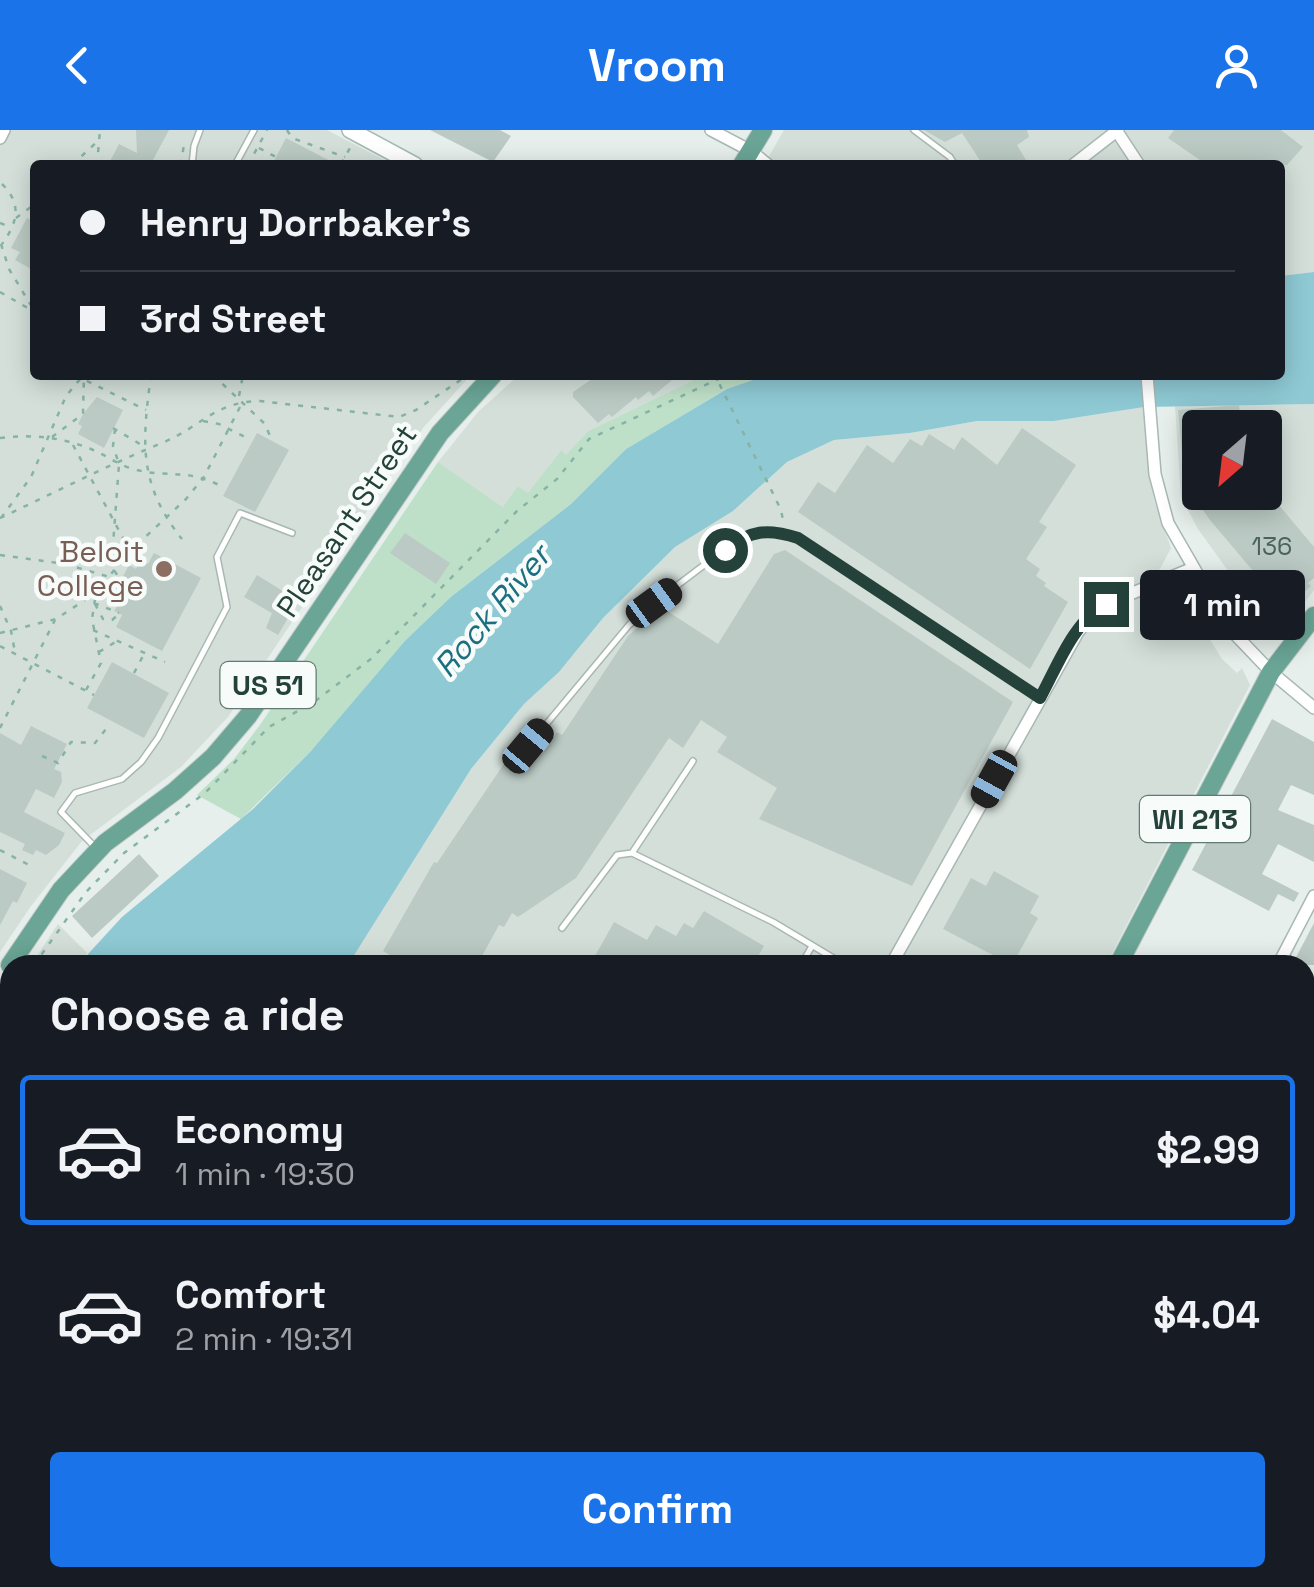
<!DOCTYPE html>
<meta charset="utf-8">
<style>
:root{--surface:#171b24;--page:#242831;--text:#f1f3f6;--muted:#9ea1a6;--line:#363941;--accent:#1a73e8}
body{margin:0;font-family:"Space Grotesk",sans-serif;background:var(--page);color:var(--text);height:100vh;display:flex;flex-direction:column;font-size:38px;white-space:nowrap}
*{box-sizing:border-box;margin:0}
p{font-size:32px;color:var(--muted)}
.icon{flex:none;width:55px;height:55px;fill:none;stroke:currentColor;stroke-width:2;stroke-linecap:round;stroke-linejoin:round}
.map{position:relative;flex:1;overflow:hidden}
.details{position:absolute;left:0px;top:825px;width:1315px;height:632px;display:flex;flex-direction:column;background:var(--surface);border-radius:30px 30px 0 0;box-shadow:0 5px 25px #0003}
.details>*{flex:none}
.banner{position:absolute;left:30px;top:30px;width:1255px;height:220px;border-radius:10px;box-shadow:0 5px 25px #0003;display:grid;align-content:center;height:220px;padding:0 50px;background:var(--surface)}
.needle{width:65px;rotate:208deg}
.controls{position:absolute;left:1182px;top:280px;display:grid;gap:20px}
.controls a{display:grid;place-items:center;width:100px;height:100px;border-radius:10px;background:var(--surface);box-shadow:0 5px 25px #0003;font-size:50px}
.end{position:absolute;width:45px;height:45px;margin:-22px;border:12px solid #24423a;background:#fff;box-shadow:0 0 0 5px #fff}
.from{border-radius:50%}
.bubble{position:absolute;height:70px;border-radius:10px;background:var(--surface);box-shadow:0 5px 25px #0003;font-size:32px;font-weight:600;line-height:70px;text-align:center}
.car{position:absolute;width:30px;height:60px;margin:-30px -15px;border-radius:12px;box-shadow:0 0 8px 2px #0007;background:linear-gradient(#222 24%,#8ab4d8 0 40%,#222 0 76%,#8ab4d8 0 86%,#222 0)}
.banner b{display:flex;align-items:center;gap:35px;height:95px;font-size:38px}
.banner b+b{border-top:2px solid var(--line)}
.banner i{width:25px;height:25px;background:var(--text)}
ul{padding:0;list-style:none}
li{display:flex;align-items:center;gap:30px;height:150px;margin:0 20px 15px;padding:0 30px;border:5px solid transparent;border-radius:10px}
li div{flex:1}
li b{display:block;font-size:38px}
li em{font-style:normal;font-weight:600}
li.active{border-color:var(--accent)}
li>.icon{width:90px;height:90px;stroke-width:1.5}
h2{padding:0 50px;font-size:45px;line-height:120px}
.action{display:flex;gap:20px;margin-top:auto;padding:20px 50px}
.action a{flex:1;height:115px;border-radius:10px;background:var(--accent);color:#fff;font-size:40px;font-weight:600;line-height:115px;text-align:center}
header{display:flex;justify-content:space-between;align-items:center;height:130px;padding:0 50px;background:var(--accent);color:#fff;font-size:45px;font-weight:600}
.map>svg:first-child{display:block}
</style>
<header><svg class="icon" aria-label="back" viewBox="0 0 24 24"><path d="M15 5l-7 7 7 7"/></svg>Vroom<svg class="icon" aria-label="person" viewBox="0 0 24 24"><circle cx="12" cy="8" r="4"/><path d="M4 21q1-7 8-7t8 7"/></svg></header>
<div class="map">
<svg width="1314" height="1457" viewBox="0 0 1314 1457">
<rect width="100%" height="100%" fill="#e6efeb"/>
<path fill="#d4dfda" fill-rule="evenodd" d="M0,0H327L394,35H35V245H471L423,298L228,587L181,637L82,711L31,776L0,822Z
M784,0H1314V142L1280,146V35H764Z
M519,245H704L588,301L566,326L560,321L528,364L503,377L438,332L478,282Z
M1314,274V460L1288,494L1271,507L1266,506L1254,501L1257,481L1198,399L1181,367L1175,276ZM1200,298H1265V362H1200Z
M1144,277L1154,370L1171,418L1160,439L1149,446L1159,467L1185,456L1196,461L1199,465L1194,484L1222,529L1237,543L1242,538L1250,555L1106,835H348L471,639L524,574L559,542L603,488L675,417L733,381L787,332L834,310L910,303L977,291H1054Z
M58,794L87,823L78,835H31Z
M10,868V1115L0,1140V883Z
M388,1448H774L769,1457H406Z"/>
<path fill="#bfe0c8" d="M704,245H767L727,259L626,319L571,374L452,466L311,621L241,689L197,665L234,629L260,595L438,332L503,377L518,356L528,363L561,320L566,325L588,301Z"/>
<path fill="#8ec9d4" d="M1314,142V274L1144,277L1054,291H977L910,303L834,310L787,332L733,381L675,417L603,488L559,542L524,574L471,639L348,835H78L122,787L253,679L311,621L405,511L452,466L571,374L626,319L727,259L767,245H1280V146Z
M10,1115V1448H243L241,1457H0V1140Z"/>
<path fill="#bbcac4" d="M136,0H169L153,30L162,35H108L119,14L137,23Z
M430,0H500L511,6L493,32Z
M924,0H1027L1029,7L1017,15L1029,35H983L962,3L945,12Z
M1174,0H1281L1303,17L1287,35H1207L1168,8Z
M286,8L338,35H272Z
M27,88L35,92V141L15,130L20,122L11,118Z
M598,245H678L653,266L649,261L638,270L636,267L612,287L609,284L598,293L573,267V262Z
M97,267L123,280L104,318L78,304L82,296L78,294L83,284Z
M1239,275L1241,298H1200V362H1268L1314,417V448L1308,453L1311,456L1285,479L1210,390L1185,355L1178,280Z
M1022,298L1076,335L1039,392L1047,397L1026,429L1040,439L1036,446L1046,453L1044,456L1068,472L1030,539L798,382L818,352L835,363L867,315L893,333L910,309L922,316L929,304L954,320L962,307L997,335Z
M257,303L289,320L255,382L223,366Z
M405,403L450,433L436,454L390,423Z
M785,420L1013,572L912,756L759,689L777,658L717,622L727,607L701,590L683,618L669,608L576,748L518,787L512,783L504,797L499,795L477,835H407L383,821L434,732L437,733L520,610L525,621L534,619L542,624L557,602L562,605L628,506L661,477L718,514L774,424Z
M154,423L201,448L162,521L116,497L122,485L114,481L119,473L111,469L129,435L136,439L141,430L148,434Z
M257,445L286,463L289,458L301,466L278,505L266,498L272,483L244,467Z
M112,532L169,563L144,608L87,578Z
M1272,589L1314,612V665L1291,655L1278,680L1314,695V732L1278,714L1262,744L1299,763L1294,772L1278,764L1269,781L1192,740Z
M31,596L67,614L54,639L61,642L62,652L54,668L36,659L24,682L65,703L59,715L46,725L36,720L33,725L22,720L25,714L0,702V603L21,615Z
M139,724L159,746L92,808L72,786Z
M0,739L27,753L17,773L13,771L0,795Z
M994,741L1039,766L1030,783L1038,788L1012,835L943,799L971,748L986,756Z
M704,781L764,816L753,835H590L614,792L647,810L656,795L676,806L684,793L693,798Z
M1314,793V835H1292Z"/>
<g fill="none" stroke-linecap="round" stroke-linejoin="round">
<g stroke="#a8b8b2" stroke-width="8">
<path id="lane" d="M914,0L950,27L955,35
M192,35L194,16L200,0
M235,35L254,0
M528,616L629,495L654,473L741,407L773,400L797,407L1040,568
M96,718L61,682L75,663L122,649L141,632L158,608L227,477L217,427L240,383L292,403
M632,723L693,631
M562,798L617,725L632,723L773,792L845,835
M801,835L812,816
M497,1448L512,1456"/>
</g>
<g stroke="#a8b8b2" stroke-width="14">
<path id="street" d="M711,0L751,21L768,35
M1116,0L1139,35
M0,8L4,0
M1073,35L1118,0
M1147,245L1155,344L1168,393L1228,497L1271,542L1314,578
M891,835L1078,502L1099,477L1193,438
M1278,835L1314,766
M1305,1412L1314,1394
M1192,1448L1209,1457
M555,1457L560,1448
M1010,1457L1015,1448
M1042,1457L1047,1448
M1282,1457L1287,1448"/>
</g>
<g stroke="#a4bbb3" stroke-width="18">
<path id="secondary" d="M350,0L415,35
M1305,1037L1314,1042"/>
</g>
<g stroke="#c2cac8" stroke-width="20">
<path id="primary" d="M742,35L763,0
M10,835L61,760L105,713L175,661L213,627L248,586L440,303L493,245
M1118,835L1271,542L1314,486
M784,1457L789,1448"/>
</g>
<path stroke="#86b3a5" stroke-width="2.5" stroke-dasharray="5 8" stroke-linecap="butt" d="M287,0L292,8L345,27
M259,18L276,27
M341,34L350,18
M72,35L99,10
M97,35L100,0
M181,35L184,14
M248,35L267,0
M721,35L725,31
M2,54C22,74 18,92 2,114
M16,88L35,74
M0,93L12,98
M1,114L9,139L35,182
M0,162L33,181
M151,245C142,312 138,354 182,409
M213,245L265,294L270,306
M711,245L717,249L781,380L784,395
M239,266L243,245
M203,291L219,294L249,309
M113,298L145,317
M115,299L113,316L119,334L113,415L114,440L121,451
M52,307L83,284L84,245
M0,308C31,304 61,307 91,319C106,325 118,335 133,339C168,349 185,337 223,357
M73,315L130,421L146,432
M0,388C54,363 108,335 162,313C201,297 214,272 260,271L399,287L416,280L468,245
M1,388L31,347L66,266L81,248L146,280
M0,425L65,434L120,450
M94,473L119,483
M95,474L103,489L112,490L118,485
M0,476L11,501L15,522
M93,500L165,532
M0,503L56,489L97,462L126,425L186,369L204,347L242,273
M0,516L94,565
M99,522L117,511
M134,543L144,524
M86,560L101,533L92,489L96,463
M0,598L55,490
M42,626L58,633L71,612L95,613L106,599
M0,720L29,735
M34,835L86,762L124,723L205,663L269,597L314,572L372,528L517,381L557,349L589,309L727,245
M0,887L10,872
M1305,922L1314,904
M0,1255L10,1250
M294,1448L300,1457
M273,1457L276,1448"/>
<use href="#lane" stroke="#fff" stroke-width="5"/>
<use href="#street" stroke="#fff" stroke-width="11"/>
<use href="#secondary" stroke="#fff" stroke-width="15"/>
<use href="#primary" stroke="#6aa596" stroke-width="18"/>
</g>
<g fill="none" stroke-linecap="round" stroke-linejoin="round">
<path stroke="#24423a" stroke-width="12" d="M725,420C750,400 768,398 798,408L1040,568C1056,539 1074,490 1106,474"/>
</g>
<circle fill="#8d6e63" stroke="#f7fbf9" stroke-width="4" cx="164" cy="439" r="10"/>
<g text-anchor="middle" stroke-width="9" stroke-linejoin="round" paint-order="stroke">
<g font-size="25" fill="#4a645c">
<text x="1272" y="425">136</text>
</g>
<g fill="#f7fbf9" stroke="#637a73" stroke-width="2.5">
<rect x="220.5" y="532" width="95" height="46" rx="8"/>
<rect x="1140" y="666" width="110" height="46" rx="8"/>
</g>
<g font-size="28" font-weight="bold" fill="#24423a">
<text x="268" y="565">US 51</text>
<text x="1195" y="699">WI 213</text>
</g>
<g font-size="30" fill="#24423a" stroke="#f7fbf9">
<text transform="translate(347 391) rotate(-56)" y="10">Pleasant Street</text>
</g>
<g font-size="30" fill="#785e54" stroke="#f7fbf9" text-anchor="end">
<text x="144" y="432">Beloit<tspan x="144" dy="34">College</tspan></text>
</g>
<g font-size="32" font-style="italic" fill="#1c6f80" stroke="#f7fbf9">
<text transform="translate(492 481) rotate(-50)" y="11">Rock River</text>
</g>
</g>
</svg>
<div class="controls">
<a><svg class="needle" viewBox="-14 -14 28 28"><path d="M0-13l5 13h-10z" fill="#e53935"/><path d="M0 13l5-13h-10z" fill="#9ea1a6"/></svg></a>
</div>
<i class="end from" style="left:725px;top:420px"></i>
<i class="end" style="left:1106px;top:474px"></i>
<div class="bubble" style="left:1140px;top:440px;width:165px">1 min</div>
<i class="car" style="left:654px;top:473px;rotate:54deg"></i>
<i class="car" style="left:528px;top:616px;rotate:40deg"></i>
<i class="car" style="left:994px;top:649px;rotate:209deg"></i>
<div class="banner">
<b><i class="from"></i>Henry Dorrbaker's</b>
<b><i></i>3rd Street</b>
</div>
<section class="details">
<h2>Choose a ride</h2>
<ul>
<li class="active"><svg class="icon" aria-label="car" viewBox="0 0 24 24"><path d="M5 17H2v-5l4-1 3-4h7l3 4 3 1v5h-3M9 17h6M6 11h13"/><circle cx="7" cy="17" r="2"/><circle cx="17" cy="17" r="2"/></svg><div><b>Economy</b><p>1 min · 19:30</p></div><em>$2.99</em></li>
<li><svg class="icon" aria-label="car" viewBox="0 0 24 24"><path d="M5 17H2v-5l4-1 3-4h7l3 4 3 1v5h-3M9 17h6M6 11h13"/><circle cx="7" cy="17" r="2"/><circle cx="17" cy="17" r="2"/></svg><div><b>Comfort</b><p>2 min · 19:31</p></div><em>$4.04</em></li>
</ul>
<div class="action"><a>Confirm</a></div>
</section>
</div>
